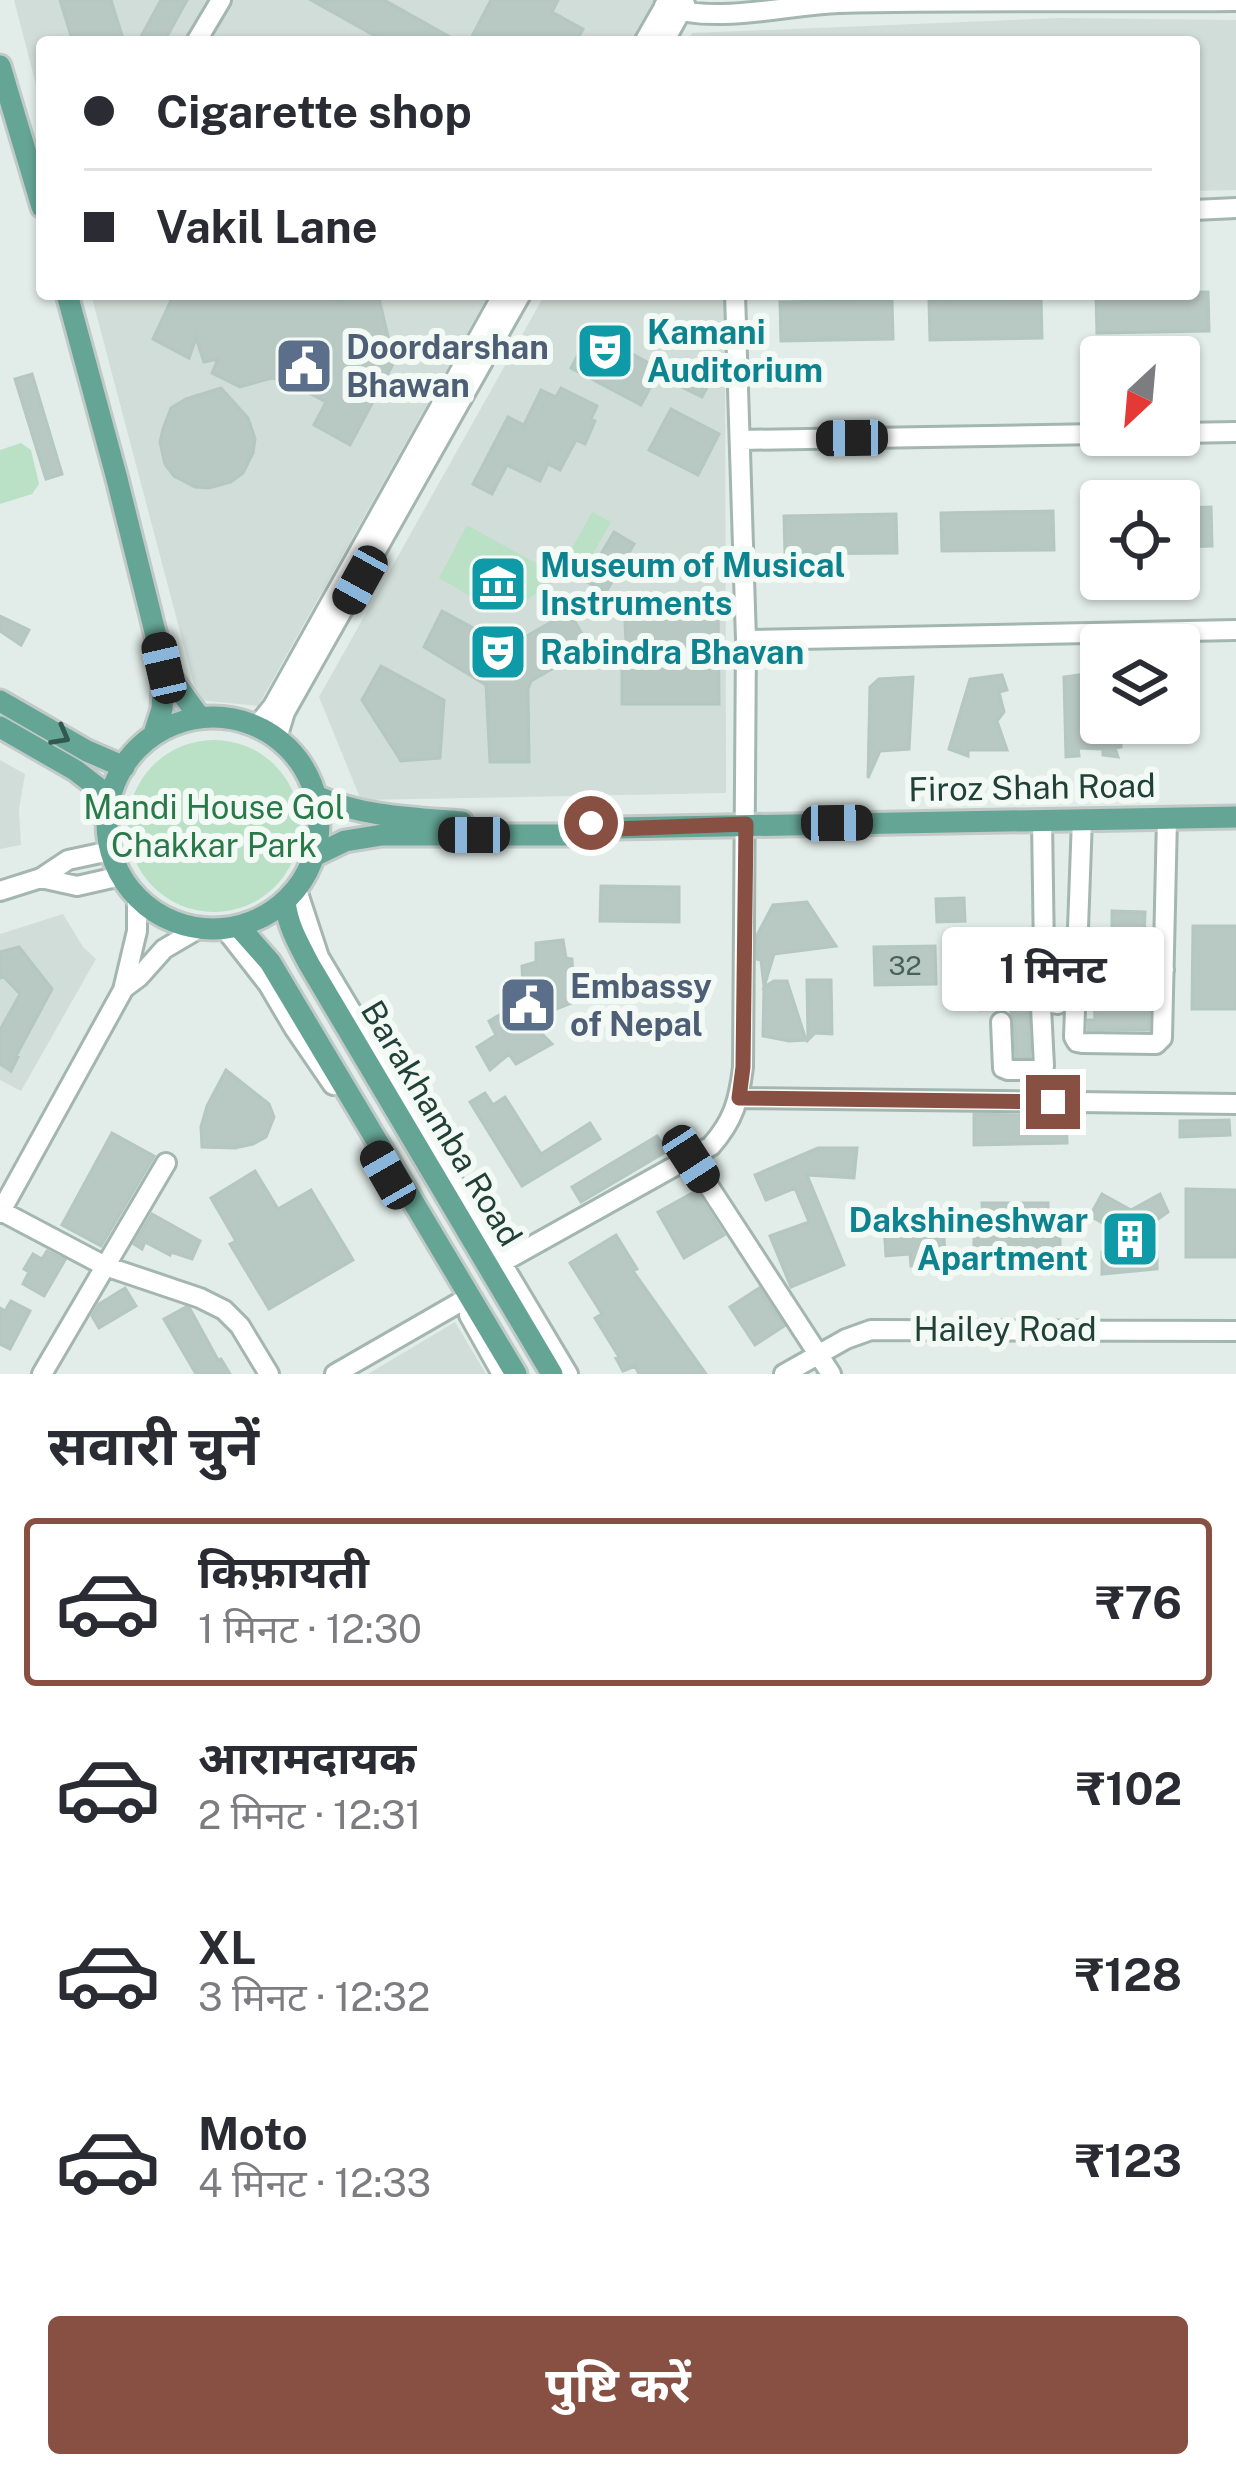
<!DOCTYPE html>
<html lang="hi">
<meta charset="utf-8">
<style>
:root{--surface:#fff;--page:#f7f7f7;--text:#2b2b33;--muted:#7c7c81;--line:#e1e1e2;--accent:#885042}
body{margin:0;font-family:"Public Sans","Noto Sans Devanagari",sans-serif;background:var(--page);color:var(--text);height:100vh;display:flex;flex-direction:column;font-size:45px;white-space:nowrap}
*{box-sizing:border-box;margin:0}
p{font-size:39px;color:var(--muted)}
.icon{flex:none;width:66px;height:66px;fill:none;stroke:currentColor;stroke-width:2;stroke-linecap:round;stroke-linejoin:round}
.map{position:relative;height:1374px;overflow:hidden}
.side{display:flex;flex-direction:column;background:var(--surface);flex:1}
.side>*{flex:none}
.guide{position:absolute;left:36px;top:36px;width:1164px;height:264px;border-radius:12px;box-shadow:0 3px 9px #0004;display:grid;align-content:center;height:264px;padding:0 48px;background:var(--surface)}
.needle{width:78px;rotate:206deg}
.fabs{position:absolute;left:1080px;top:336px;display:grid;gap:24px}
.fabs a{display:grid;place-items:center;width:120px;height:120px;border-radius:12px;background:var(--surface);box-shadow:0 3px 9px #0004;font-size:60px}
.end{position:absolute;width:54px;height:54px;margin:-27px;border:15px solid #885042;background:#fff;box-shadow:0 0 0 6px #fff}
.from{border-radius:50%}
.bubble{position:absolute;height:84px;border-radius:12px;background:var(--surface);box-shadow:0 3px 9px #0004;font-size:39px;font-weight:700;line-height:84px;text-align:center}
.car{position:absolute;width:36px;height:72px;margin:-36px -18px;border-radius:15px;box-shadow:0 0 9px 3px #0007;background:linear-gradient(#222 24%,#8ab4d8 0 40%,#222 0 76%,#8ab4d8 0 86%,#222 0)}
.guide b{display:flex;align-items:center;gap:42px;height:114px;font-size:45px}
.guide b+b{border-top:3px solid var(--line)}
.guide i{width:30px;height:30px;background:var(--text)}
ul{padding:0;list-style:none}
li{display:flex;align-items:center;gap:36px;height:168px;margin:0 24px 18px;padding:0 24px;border:6px solid transparent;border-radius:12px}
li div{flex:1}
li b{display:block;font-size:45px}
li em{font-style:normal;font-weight:700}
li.current{border-color:var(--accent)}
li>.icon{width:108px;height:108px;stroke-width:1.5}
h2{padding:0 48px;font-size:54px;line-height:144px}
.primary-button{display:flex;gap:24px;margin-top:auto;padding:24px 48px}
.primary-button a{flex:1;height:138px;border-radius:12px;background:var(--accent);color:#fff;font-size:48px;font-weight:700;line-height:138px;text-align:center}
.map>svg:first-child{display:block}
</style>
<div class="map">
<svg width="1236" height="1374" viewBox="0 0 1236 1374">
<rect width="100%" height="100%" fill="#e2ede9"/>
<path fill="#d1ddd8" d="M14,0H654L630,42H42V108Z
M1059,18L1236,20V190L1194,191V42H687L692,33Z
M91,294H489L258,706L198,700Z
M545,294H725L726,793L361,800L319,697Z
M0,760L25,774L19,809L21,845L0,849Z
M63,914L83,947L96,959L21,1091L0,1080V934Z
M455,1322L486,1374H368Z"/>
<path fill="#bae0c5" d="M21,443L31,450L39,484L32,494L0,504V450Z
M592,512L611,522L586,566L568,556Z
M467,525L561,577L510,611L499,613L439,578Z
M128 826a86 86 0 1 1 172 0a86 86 0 1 1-172 0Z"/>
<path fill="#b8c8c2" stroke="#b4c7c0" stroke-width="3" d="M60,0H111L124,42H73Z
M161,0H187L164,42H138Z
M311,0H384L459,42H386Z
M491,0H558L552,12L583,29L576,42H469Z
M1208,292L1209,331L1097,333L1096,294Z
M174,294H322L338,302L357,294H378L394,362L350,445L314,425L326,402L288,382L272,378L240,387L212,373L218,359L204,362L196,338L189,358L153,339Z
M1041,299L1042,338L930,340L929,301Z
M892,300L893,339L781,341L780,302Z
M590,331L660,369L641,405L571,368Z
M687,364L712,378L702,397L676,384Z
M32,374L62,474L46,479L15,379Z
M221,388L248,418L255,439L253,453L243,473L231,482L209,488L195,487L174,476L165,464L160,442L163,429L171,408L186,399Z
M561,388L597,406L591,419L595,421L585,444L576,440L560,470L548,464L540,481L507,465L492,494L473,484L508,417L524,425L541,390L556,397Z
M671,409L719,434L698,475L649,450Z
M1211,507L1212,546L1179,547V508Z
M1053,511L1054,550L942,551L941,513Z
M896,514L897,553L785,554L784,516Z
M614,532L634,544L606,592L585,581Z
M718,596L719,704H622V643H626L624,598Z
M442,611L503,644L516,642L569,612L590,647L531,681L528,689L529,762H490L486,685L424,647Z
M0,616L29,630L21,645L0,631Z
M381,666L444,700L440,758L401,761L362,700Z
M1101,672V723H1121V747L1115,748L1118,757L1103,755V749L1078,748L1079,756L1066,757L1064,677Z
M1002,675L1007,690L999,692L1004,712L997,721L1007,750H968V756L949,749L970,679Z
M913,677L909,749L880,751L868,778L870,687L879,679Z
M601,886L679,887V922L600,921Z
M964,898L965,921L937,922L936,899Z
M807,902L836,946L774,954L764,987L774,981H787L806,1040L789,1041L763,1036L764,987L761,960L757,959V935L773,905Z
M1112,911L1145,912L1144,942H1151L1150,956L1091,954V932H1112Z
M1193,926H1236V1009H1192Z
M1012,936H1030V954L1038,967L1037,982H1050V989L1037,992L1028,1003L1030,1057H1016L1014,1021L1010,1009L981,1010V989L1001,988V978H1012Z
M563,940L566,958L572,959L574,1002L551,1011L550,1019L537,1029L552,1044L516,1064L509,1054L490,1070L477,1047L496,1035L489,1021L508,1010L503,1003L512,990L523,988L522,966L536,962V943Z
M935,946L936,984L875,985L874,947Z
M19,947L52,989L16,1056L18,1057L11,1071L0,1064V1030L20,994L4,977L0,978V952Z
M807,980H831L832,1034L815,1033L808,1040Z
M1090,981L1150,983L1149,1030H1088V1020H1095L1094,998H1089Z
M226,1070L269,1104L274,1117L266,1137L253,1144L235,1148L202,1147L201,1127L207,1106Z
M485,1093L493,1105L505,1097L541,1154L590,1123L600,1139L522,1186L470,1102Z
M974,1114L1020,1115V1118L1066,1115L1067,1143L974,1145Z
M1229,1120L1230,1135L1180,1137V1121Z
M112,1133L154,1156L101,1246L62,1225Z
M657,1136L667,1151L581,1202L572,1187Z
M818,1148H857L854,1178L807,1175L844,1265L791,1287L770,1236L809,1222L795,1188L766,1200L755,1175Z
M255,1171L278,1209L311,1190L353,1260L269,1309L230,1244L236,1241L211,1198Z
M1186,1189L1236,1190V1257H1186Z
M696,1191L724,1235L684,1258L658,1212Z
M1102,1194L1131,1210L1160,1194L1168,1212L1141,1231V1252H1157V1269L1102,1274V1252L1120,1251L1117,1231L1090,1216Z
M982,1203H1048L1049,1237H1060V1250H974V1237H978V1229H983Z
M152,1214L200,1241L192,1259L171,1252L170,1255L145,1242L142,1249L134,1244Z
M943,1223L945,1253L924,1254L925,1265L911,1266L910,1254L886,1256L884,1226Z
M616,1235L637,1269L633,1271L706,1374H639L635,1366L623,1371L616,1358L619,1357L595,1318L602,1314L570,1263Z
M47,1251L65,1260L44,1296L23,1284L29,1272L24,1269L33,1254L42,1259Z
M125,1288L136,1306L99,1328L92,1316L99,1304Z
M759,1288L784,1326L755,1345L730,1307Z
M11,1301L30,1311L10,1349L0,1344V1308L5,1311Z
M186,1307L190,1309L218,1360L221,1359L230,1374H196L164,1319Z"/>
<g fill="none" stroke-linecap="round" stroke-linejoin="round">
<g stroke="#a4b6b0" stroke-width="24">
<path id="minor" d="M664,6C714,25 786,5 839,3C971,0 1104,2 1236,1
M196,42L221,0
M644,42L668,0
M664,42L685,4
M1194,210L1236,208
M1179,433L1236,432
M740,440L1101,434
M746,640L1236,630
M256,727L273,706L503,294
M277,738L285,712L521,294
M1082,819L1074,1037L1077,1042L1082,1043L1156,1044L1162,1038L1167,818
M41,878L77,886L121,876
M297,890L319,957L568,1374
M0,891L41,878L68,860L110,851
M225,929L268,984L294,1028L333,1085
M1077,967L1164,970
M123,989L139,977L164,949L198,929
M1001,1022L1003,1068L1008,1070H1042L1044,1066L1041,1007L1046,1002L1058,1004L1063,1000L1064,965L1062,961L1047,958L1044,954L1042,820
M739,1098L1236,1104
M691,1159L831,1374
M1,1211L105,1266L200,1298L224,1310L240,1326L269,1374
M0,1213L123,990L137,931V898
M503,1262L711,1146C734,1120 739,1100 743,1067L746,640L735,294
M469,1315L502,1374
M42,1374L166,1163
M335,1374L462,1301
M784,1374L846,1339L871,1330L1236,1331"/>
</g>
<g stroke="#c1cac7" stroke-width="27">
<path id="major" d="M0,66L42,207
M67,294L117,479L164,668L162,709L154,734
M164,668L200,718
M0,701L87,751L124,767
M107 823a106 106 0 1 1 212 0a106 106 0 1 1-212 0Z
M0,727L75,770L110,797
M316,796C363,817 412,818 462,822
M316,855L345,841L382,835H600L614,828L1236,817
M285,902C288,926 298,943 309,964L552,1374
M239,927L270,962L516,1374"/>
</g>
<use href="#minor" stroke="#fff" stroke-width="18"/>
<use href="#major" stroke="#65a595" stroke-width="21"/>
</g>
<defs><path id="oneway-chevron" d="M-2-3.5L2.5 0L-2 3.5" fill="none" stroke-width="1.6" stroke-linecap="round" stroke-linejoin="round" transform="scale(3)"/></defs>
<use stroke="#32594f" href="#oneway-chevron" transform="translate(61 736) rotate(29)"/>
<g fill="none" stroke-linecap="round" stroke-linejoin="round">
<path stroke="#885042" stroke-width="15" d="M591,823H601L614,829L746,824L743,1067L739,1098L1053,1102"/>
</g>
<defs>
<g id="theatre-square" transform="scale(3)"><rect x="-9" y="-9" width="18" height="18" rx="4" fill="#0f9aa8" stroke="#f3faf6"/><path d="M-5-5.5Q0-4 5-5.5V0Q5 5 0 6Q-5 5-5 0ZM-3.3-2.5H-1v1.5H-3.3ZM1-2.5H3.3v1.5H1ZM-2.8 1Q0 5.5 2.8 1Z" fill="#fff"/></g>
<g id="civic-square" transform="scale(3)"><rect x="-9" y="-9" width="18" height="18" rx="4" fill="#5c6f8a" stroke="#f3faf6"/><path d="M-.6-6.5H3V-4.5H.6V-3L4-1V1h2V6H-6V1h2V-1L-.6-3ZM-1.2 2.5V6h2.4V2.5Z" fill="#fff"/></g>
<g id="museum-square" transform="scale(3)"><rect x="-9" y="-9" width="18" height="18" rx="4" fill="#0f9aa8" stroke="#f3faf6"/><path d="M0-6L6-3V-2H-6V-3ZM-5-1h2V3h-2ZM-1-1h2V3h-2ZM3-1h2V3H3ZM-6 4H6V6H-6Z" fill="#fff"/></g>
<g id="building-square" transform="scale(3)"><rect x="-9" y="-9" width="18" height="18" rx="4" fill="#0f9aa8" stroke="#f3faf6"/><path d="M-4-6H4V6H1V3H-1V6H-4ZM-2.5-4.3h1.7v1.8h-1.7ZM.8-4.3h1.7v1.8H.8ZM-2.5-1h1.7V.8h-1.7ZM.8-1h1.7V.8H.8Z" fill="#fff"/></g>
</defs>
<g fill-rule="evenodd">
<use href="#theatre-square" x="605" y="351"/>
<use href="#civic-square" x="304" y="366"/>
<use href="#museum-square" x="498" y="584"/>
<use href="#theatre-square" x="498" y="652"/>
<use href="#civic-square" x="528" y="1005"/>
<use href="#building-square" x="1130" y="1239"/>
</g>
<g text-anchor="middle" stroke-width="12" stroke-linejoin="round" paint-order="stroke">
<g font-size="27" fill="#47625a">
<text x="905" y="975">32</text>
</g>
<g font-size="33" font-weight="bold" fill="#0d838f" stroke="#f3faf6" text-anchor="start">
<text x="647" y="344">Kamani<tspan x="647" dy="38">Auditorium</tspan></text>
<text x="540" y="577">Museum of Musical<tspan x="540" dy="38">Instruments</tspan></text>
<text x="540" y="664">Rabindra Bhavan</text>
<text x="1088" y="1232" text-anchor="end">Dakshineshwar<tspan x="1088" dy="38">Apartment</tspan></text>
</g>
<g font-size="33" font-weight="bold" fill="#4e5e75" stroke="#f3faf6" text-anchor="start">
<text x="346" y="359">Doordarshan<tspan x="346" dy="38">Bhawan</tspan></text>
<text x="570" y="998">Embassy<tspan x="570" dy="38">of Nepal</tspan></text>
</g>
<g font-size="33" fill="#214038" stroke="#f3faf6">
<text transform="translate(1032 787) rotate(-1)" y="12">Firoz Shah Road</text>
<text transform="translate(442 1123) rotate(59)" y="12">Barakhamba Road</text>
<text x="1005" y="1341">Hailey Road</text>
</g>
<g font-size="33" fill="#297949" stroke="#f3faf6">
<text x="214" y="819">Mandi House Gol<tspan x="214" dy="38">Chakkar Park</tspan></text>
</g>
</g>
</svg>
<div class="fabs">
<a><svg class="needle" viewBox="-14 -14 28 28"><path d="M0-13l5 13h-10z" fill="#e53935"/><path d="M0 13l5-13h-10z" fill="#7c7c81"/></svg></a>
<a><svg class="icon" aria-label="locate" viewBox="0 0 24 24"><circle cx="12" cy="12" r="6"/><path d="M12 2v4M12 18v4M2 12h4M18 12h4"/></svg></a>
<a><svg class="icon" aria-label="layers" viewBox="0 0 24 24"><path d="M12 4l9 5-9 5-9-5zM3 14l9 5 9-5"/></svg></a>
</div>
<i class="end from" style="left:591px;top:823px"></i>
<i class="end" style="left:1053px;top:1102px"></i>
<div class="bubble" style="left:942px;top:927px;width:222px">1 मिनट</div>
<i class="car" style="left:852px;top:438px;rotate:269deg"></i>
<i class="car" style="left:360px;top:580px;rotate:209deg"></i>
<i class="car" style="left:164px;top:668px;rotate:347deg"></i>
<i class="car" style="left:837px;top:823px;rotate:89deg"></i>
<i class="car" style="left:474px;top:835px;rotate:270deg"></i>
<i class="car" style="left:691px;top:1159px;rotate:147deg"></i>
<i class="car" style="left:388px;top:1175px;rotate:330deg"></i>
<div class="guide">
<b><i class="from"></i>Cigarette shop</b>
<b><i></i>Vakil Lane</b>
</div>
</div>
<section class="side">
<h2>सवारी चुनें</h2>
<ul>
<li class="current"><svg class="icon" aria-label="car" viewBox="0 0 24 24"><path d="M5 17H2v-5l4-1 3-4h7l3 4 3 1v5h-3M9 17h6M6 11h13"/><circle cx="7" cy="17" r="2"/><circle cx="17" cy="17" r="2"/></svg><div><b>किफ़ायती</b><p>1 मिनट · 12:30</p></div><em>₹76</em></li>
<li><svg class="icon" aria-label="car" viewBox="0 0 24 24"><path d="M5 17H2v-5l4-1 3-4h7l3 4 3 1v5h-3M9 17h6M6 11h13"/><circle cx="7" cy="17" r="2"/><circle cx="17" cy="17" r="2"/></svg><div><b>आरामदायक</b><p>2 मिनट · 12:31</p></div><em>₹102</em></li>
<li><svg class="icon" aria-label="car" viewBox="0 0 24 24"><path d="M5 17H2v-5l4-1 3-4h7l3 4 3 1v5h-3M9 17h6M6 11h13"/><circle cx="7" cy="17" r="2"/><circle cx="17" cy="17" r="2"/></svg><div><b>XL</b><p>3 मिनट · 12:32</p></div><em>₹128</em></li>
<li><svg class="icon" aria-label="car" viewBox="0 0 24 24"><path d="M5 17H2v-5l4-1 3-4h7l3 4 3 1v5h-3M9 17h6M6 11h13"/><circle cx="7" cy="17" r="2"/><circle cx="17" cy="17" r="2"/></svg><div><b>Moto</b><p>4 मिनट · 12:33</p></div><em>₹123</em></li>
</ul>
<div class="primary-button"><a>पुष्टि करें</a></div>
</section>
